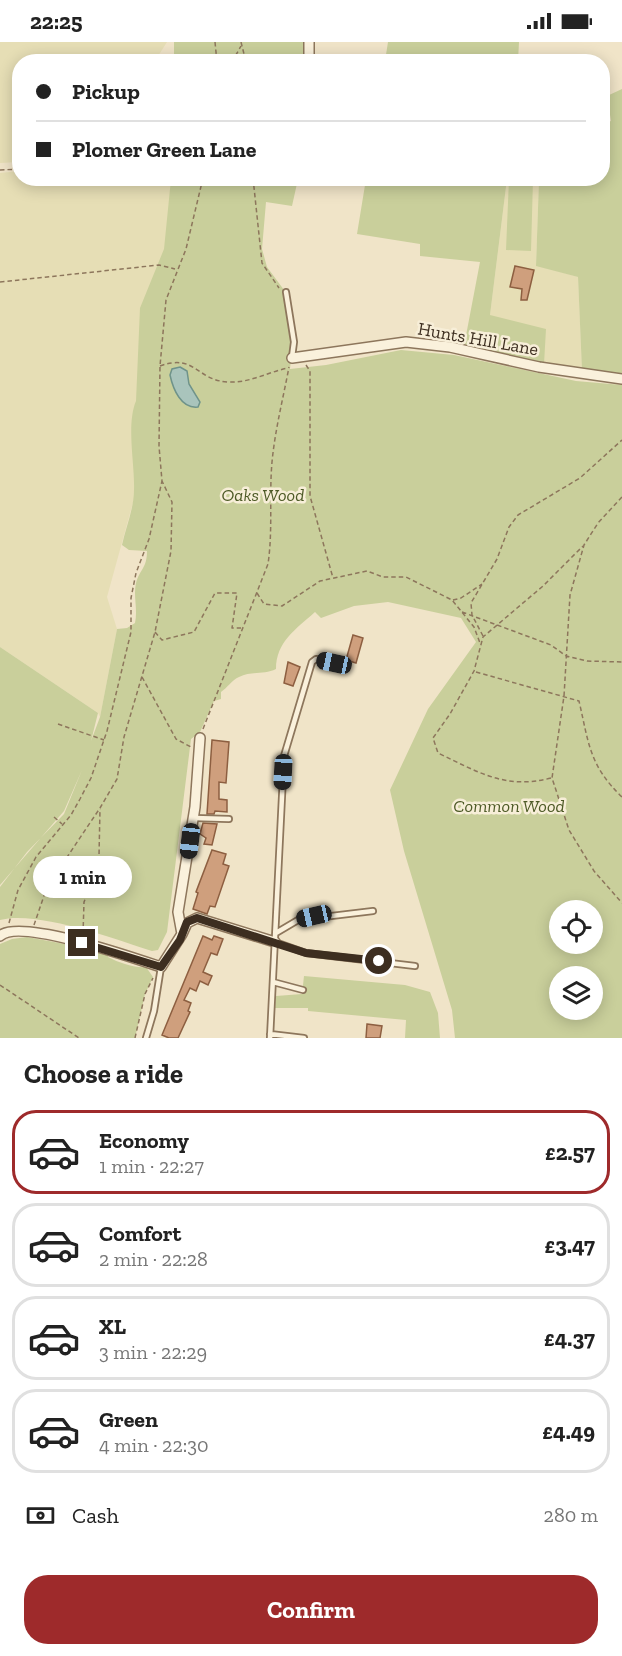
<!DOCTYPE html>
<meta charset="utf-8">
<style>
:root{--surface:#fff;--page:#f2f2f2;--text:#222;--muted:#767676;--line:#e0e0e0;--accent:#9e2a2b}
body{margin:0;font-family:"Zilla Slab",serif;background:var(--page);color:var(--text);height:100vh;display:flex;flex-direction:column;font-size:22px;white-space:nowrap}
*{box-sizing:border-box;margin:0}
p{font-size:20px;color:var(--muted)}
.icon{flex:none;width:33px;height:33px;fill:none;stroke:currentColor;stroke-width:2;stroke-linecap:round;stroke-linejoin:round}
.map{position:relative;height:996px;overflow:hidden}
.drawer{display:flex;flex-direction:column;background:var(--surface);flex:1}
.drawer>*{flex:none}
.banner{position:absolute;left:12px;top:12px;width:598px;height:132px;border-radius:24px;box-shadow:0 3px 15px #0003;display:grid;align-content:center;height:132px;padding:0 24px;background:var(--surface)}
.controls{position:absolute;left:549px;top:858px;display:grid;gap:12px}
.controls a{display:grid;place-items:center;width:54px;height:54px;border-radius:50%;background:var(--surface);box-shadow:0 3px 15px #0003;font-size:30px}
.end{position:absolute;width:27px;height:27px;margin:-14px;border:8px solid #3d2e20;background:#fff;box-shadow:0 0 0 3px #fff}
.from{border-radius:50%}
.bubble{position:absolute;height:42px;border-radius:21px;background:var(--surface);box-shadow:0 3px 15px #0003;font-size:20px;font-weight:700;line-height:42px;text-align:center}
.car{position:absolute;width:18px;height:36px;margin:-18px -9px;border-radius:8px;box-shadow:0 0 4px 2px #0007;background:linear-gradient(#222 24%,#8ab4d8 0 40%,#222 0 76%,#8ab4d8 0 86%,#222 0)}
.banner b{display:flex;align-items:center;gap:21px;height:57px;font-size:22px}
.banner b+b{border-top:2px solid var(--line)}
.banner i{width:15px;height:15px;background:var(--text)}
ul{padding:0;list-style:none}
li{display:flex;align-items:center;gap:18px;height:84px;margin:0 12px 9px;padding:0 12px;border:3px solid var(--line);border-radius:24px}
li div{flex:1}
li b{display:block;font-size:22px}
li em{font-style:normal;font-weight:700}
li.on{border-color:var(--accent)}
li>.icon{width:54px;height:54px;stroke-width:1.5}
h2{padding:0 24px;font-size:27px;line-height:72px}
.pay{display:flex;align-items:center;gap:15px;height:66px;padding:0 24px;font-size:22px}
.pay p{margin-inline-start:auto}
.cta{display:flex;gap:12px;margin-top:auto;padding:12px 24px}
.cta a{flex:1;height:69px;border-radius:24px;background:var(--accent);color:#fff;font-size:24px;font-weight:700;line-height:69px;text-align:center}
.status{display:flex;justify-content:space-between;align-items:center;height:42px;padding:0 30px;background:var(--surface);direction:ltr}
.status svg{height:16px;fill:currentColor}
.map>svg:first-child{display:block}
</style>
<div class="status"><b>22:25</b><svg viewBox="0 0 49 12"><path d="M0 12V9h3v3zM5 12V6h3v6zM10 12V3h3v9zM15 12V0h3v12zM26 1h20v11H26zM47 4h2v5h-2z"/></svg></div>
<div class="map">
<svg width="622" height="996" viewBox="0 0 622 996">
<rect width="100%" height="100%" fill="#f0e4c8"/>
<path fill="#e6deb5" d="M0,0H167L155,19L20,20L19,120L0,121Z
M19,129L20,136L171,137L167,211L137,446L107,555L117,587L100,675L98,671L0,605V131Z
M507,137H539L536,223L578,235L582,329L544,322L490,273Z"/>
<path fill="#c9cf9b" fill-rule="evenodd" d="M174,0H311L310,19H174Z
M388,0H519L518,19H385Z
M622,47V333L582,329L578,235L536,224L539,137L603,136V82L611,79L607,54Z
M171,137H298L292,164L266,160L262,207L267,225L284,248L292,307L290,327L326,323L401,308L454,313L576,339L622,343V996H455L452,968L404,809L390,748L428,667L476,600L461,576L388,560L354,564L321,576L315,570C296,587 276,600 276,627C264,633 251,629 239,635C232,638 227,646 221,650V657L214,659L200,690L191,697L167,890L158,908L152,909C115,897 36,868 0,878V845L27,810L64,772L82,728L64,769L0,843V605L98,671L91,699L100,675L117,587L127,586L135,581C138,567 133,554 136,541C140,527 147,526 147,509L129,508L122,503C126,485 134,466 134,448C135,422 126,383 136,359L140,266L164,207ZM560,868H592V902H560ZM560,934H592V968H560Z
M366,137H507L490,273L546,287L544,322L464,304L480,220L420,214V202L357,192Z
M509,137H533L531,209L506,208Z
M27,895L108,910V915C120,921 133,926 146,925L153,935L145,952L135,996H0V902L12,897Z
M304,934L405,943L430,950L438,971L440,996H405L406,978L308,969V966H275L276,954L302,952Z"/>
<path fill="#a9c4bc" stroke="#6f938a" stroke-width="1.5" d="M180,325L187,329L189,342L200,360L198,365C181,367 173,347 170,333L172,327Z"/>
<path fill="#cf9f7d" stroke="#8d5f41" stroke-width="1.5" d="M515,224L534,228L527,258H521L522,247L510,245Z
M353,593L363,596L356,621L346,618Z
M288,620L300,625L293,644L284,641Z
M212,698L229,700L226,741L219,740V757L227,758V770L215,769L214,772H207Z
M203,781L217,782L212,803L204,802L206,796L200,792Z
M212,808L226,812L223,822L229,824L215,865L210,864L207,872L193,867L198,851L196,850Z
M203,894L212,898L214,894L223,897L217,913L211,911L203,930L212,934L208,943L200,939L196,949L190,946L184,958L191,961L188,969L190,970L178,996H169L162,993Z
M367,982L382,984L380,996H366Z"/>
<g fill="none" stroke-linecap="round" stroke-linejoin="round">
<g stroke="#8d765c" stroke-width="8">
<path id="lane" d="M286,250L294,300L292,315
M194,776L229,777
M276,891L298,878L373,869
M275,900L306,911L415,924
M273,940L303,948
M270,992L304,996
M146,996L154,969L161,925
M270,996L284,714L312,620L316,617L334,620"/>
</g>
<g stroke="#8d765c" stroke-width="12">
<path id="street" d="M309,16V0
M292,316L406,300L450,305L539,325L622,337
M182,892L187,881L197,876L275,900
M0,894C19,876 134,916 161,925L182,892L178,870L195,765L200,696"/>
</g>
<path stroke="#8d765c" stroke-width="1.5" stroke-dasharray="4.5 3" stroke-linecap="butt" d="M215,0L217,20
M241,0L246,20
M232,20L241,4
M0,128L20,127
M253,136L262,221L279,246
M0,240L159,223L175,227
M306,323L310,329V454L333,536
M160,324C196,311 196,339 229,340C250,341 268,330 288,326
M622,455L598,481L584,503L570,553L564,654L552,736L569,788L594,829L622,861
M257,551L264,562L282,564L320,539L367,529L383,535H406L452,558L474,585L480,601
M453,558L461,556L482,542
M462,570L551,603L566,614L587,619L622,620
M155,590L162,598L194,590L215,551H237L232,586H241
M483,594L472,573L471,561L497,517L509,485L518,473L580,436L622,398
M476,630L579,659C589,702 589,723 622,755
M142,635L176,697L191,705
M58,682L104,698
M203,687L268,522C273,488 269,454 272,420C275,388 283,357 289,325
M551,736C506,748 478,730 438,711L433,696L450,672L474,629L483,595L543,544L583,504
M54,775L62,782
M9,881L18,848L36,815L71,773L80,757L91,736L107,689L131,590V556L136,531L149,497L162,439L159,404L160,324L166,258L186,207L203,136
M34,883L47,845L100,766L117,737L124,695L155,590L171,509L172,460L162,439
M83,892L84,860L96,830L99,814L100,767
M0,943L79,996
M135,996L145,952L153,936"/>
<use href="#lane" stroke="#faf1dc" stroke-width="4.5"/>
<use href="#street" stroke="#faf1dc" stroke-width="9"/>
</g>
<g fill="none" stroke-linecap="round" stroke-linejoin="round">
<path stroke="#3d2e20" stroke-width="8" d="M82,901L161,925L180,898L187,880L197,876L306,911L379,919"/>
</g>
<g text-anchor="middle" stroke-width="5" stroke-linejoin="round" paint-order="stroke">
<g font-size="18" fill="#3d2e20" stroke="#f7eed8">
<text transform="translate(478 297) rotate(10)" y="6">Hunts Hill Lane</text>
</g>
<g font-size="18" font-style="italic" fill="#4d5a26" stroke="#f7eed8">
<text x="263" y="459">Oaks Wood</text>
<text x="509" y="770">Common Wood</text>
</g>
</g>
</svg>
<div class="controls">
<a><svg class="icon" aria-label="locate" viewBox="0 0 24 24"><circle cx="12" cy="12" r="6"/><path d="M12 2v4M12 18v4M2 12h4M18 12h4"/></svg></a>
<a><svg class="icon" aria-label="layers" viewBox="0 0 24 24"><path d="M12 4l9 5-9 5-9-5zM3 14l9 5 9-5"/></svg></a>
</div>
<i class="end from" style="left:379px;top:919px"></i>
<i class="end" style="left:82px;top:901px"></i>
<div class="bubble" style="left:33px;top:814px;width:99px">1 min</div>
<i class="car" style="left:334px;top:621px;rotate:282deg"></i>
<i class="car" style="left:283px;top:730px;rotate:183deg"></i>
<i class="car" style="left:190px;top:799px;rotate:187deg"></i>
<i class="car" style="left:314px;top:874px;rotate:257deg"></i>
<div class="banner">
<b><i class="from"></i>Pickup</b>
<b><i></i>Plomer Green Lane</b>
</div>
</div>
<section class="drawer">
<h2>Choose a ride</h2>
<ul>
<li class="on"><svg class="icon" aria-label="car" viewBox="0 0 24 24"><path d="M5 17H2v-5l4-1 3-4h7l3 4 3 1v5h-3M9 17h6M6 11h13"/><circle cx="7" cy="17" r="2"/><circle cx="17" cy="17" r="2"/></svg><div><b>Economy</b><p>1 min · 22:27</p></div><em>£2.57</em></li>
<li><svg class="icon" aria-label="car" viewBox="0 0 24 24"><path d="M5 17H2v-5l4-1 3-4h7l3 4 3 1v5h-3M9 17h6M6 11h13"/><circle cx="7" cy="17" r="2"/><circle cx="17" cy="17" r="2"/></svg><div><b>Comfort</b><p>2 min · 22:28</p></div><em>£3.47</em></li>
<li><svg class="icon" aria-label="car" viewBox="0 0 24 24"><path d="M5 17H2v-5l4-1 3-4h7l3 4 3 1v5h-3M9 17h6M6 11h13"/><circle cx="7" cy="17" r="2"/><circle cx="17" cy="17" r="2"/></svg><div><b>XL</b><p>3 min · 22:29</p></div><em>£4.37</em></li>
<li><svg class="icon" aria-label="car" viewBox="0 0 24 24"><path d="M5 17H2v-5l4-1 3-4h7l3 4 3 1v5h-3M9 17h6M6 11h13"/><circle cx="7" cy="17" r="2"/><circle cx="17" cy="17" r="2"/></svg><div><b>Green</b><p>4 min · 22:30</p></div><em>£4.49</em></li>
</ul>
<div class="pay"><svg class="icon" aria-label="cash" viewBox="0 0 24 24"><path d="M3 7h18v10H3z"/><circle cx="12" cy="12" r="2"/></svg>Cash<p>280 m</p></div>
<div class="cta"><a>Confirm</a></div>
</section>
